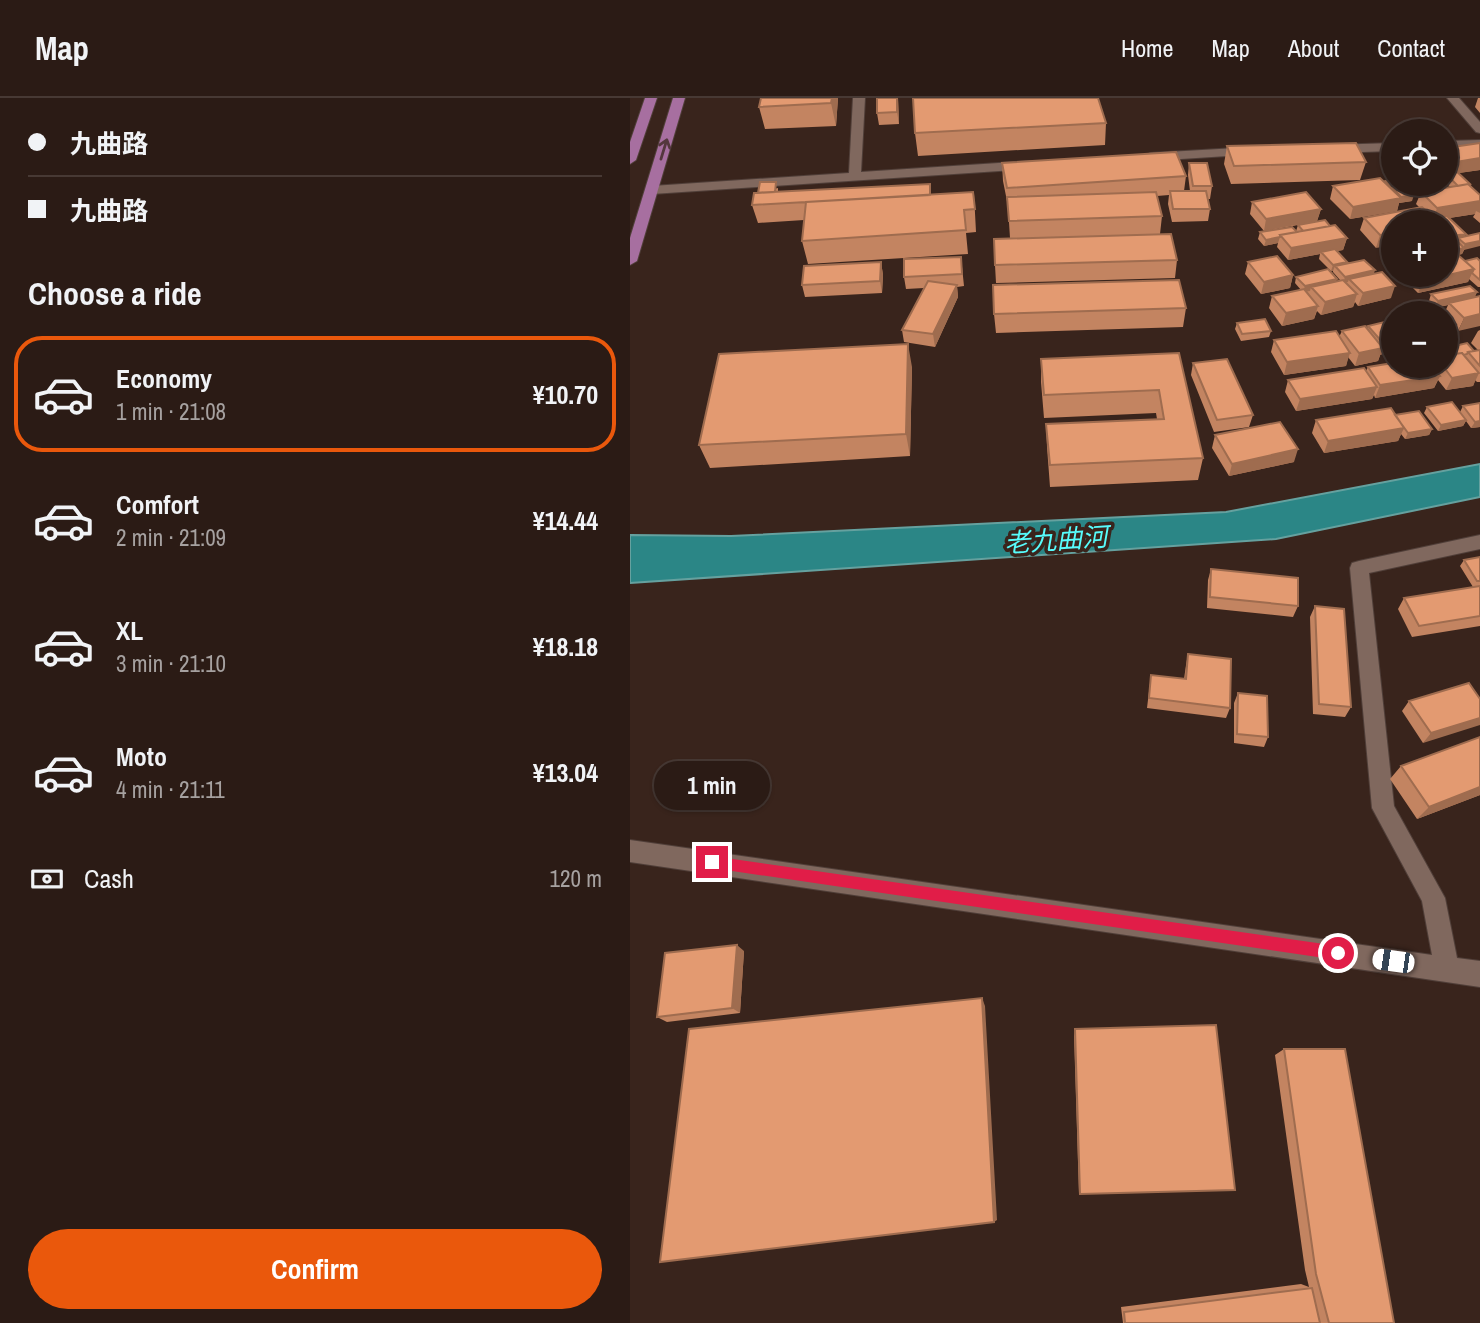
<!DOCTYPE html>
<meta charset="utf-8">
<style>
:root{--surface:#2b1b15;--page:#33241e;--text:#f1f3f6;--muted:#a6a1a0;--line:#473934;--accent:#ea580c}
body{margin:0;font-family:"Archivo Narrow","Noto Sans SC",sans-serif;background:var(--page);color:var(--text);height:100vh;display:flex;flex-direction:column;font-size:26px;white-space:nowrap}
*{box-sizing:border-box;margin:0}
p{font-size:23px;color:var(--muted)}
.icon{flex:none;width:38px;height:38px;fill:none;stroke:currentColor;stroke-width:2;stroke-linecap:round;stroke-linejoin:round}
.map{position:relative;flex:1;overflow:hidden}
.drawer{display:flex;flex-direction:column;background:var(--surface);width:630px}
.drawer>*{flex:none}
.top-card{display:grid;align-content:center;height:154px;padding:0 28px;background:var(--surface)}
.buttons{position:absolute;left:751px;top:21px;display:grid;gap:14px}
.buttons a{display:grid;place-items:center;width:77px;height:77px;border-radius:50%;background:var(--surface);box-shadow:0 2px 5px #0004,0 0 0 2px var(--line);font-size:35px}
.end{position:absolute;width:32px;height:32px;margin:-16px;border:9px solid #e11d48;background:#fff;box-shadow:0 0 0 4px #fff}
.from{border-radius:50%}
.bubble{position:absolute;height:49px;border-radius:24px;background:var(--surface);box-shadow:0 2px 5px #0004,0 0 0 2px var(--line);font-size:23px;font-weight:800;line-height:49px;text-align:center}
.car{position:absolute;width:21px;height:42px;margin:-21px -10px;border-radius:9px;box-shadow:0 0 5px 2px #0007;background:linear-gradient(#fff 24%,#345 0 40%,#fff 0 76%,#345 0 86%,#fff 0)}
.top-card b{display:flex;align-items:center;gap:24px;height:66px;font-size:26px}
.top-card b+b{border-top:2px solid var(--line)}
.top-card i{width:18px;height:18px;background:var(--text)}
ul{padding:0;list-style:none}
li{display:flex;align-items:center;gap:21px;height:116px;margin:0 14px 10px;padding:0 14px;border:4px solid transparent;border-radius:28px}
li div{flex:1}
li b{display:block;font-size:26px}
li em{font-style:normal;font-weight:800}
li.on{border-color:var(--accent)}
li>.icon{width:63px;height:63px;stroke-width:1.5}
h2{padding:0 28px;font-size:32px;line-height:84px}
.pay{display:flex;align-items:center;gap:18px;height:77px;padding:0 28px;font-size:26px}
.pay p{margin-inline-start:auto}
.primary-button{display:flex;gap:14px;margin-top:auto;padding:14px 28px}
.primary-button a{flex:1;height:80px;border-radius:42px;background:var(--accent);color:#fff;font-size:28px;font-weight:800;line-height:80px;text-align:center}
header{display:flex;align-items:center;gap:42px;box-sizing:border-box;height:98px;padding:0 35px;background:var(--surface);border-bottom:2px solid var(--line)}
header strong{font-size:33px}
nav{display:flex;gap:38px;margin-inline-start:auto;font-size:24px}
main{display:flex;flex:1;min-height:0}
.map>svg:first-child{display:block}
</style>
<header>
<strong>Map</strong>
<nav><a>Home</a><a>Map</a><a>About</a><a>Contact</a></nav>
</header>
<main>
<section class="drawer">
<div class="top-card">
<b><i class="from"></i>九曲路</b>
<b><i></i>九曲路</b>
</div>
<h2>Choose a ride</h2>
<ul>
<li class="on"><svg class="icon" aria-label="car" viewBox="0 0 24 24"><path d="M5 17H2v-5l4-1 3-4h7l3 4 3 1v5h-3M9 17h6M6 11h13"/><circle cx="7" cy="17" r="2"/><circle cx="17" cy="17" r="2"/></svg><div><b>Economy</b><p>1 min · 21:08</p></div><em>¥10.70</em></li>
<li><svg class="icon" aria-label="car" viewBox="0 0 24 24"><path d="M5 17H2v-5l4-1 3-4h7l3 4 3 1v5h-3M9 17h6M6 11h13"/><circle cx="7" cy="17" r="2"/><circle cx="17" cy="17" r="2"/></svg><div><b>Comfort</b><p>2 min · 21:09</p></div><em>¥14.44</em></li>
<li><svg class="icon" aria-label="car" viewBox="0 0 24 24"><path d="M5 17H2v-5l4-1 3-4h7l3 4 3 1v5h-3M9 17h6M6 11h13"/><circle cx="7" cy="17" r="2"/><circle cx="17" cy="17" r="2"/></svg><div><b>XL</b><p>3 min · 21:10</p></div><em>¥18.18</em></li>
<li><svg class="icon" aria-label="car" viewBox="0 0 24 24"><path d="M5 17H2v-5l4-1 3-4h7l3 4 3 1v5h-3M9 17h6M6 11h13"/><circle cx="7" cy="17" r="2"/><circle cx="17" cy="17" r="2"/></svg><div><b>Moto</b><p>4 min · 21:11</p></div><em>¥13.04</em></li>
</ul>
<div class="pay"><svg class="icon" aria-label="cash" viewBox="0 0 24 24"><path d="M3 7h18v10H3z"/><circle cx="12" cy="12" r="2"/></svg>Cash<p>120 m</p></div>
<div class="primary-button"><a>Confirm</a></div>
</section>
<div class="map">
<svg width="850" height="1225" viewBox="0 0 850 1225">
<rect width="100%" height="100%" fill="#39241c"/>
<path fill="#2b8686" stroke="#65a19f" stroke-width="2" d="M850,366V399L646,441L0,485V437L101,438L596,414Z"/>
<g fill="none" stroke-linecap="round" stroke-linejoin="round">
<g stroke="#503f39" stroke-width="2">
<path id="minor" d="M223,0H235L231,74L400,63L406,67L400,71L22,96L16,92L22,88L219,75Z
M817,0H829L850,24V35L846,34Z
M850,42V50L816,51V43Z
M763,45V53L701,55L695,51L701,47Z
M624,49L628,50V56L520,63L514,59L520,55Z
M850,437V451L739,475L764,708L815,800L827,860L850,863V889L0,764V742L802,857L792,803L742,710L720,470L722,465L729,463Z"/>
</g>
<g stroke="#503f39" stroke-width="2">
<path id="major" d="M15,0H27L6,62L0,66V44Z
M43,0H55L7,163L0,167V140Z"/>
</g>
<use href="#minor" fill="#80685e" fill-rule="evenodd"/>
<use href="#major" fill="#a76fa0" fill-rule="evenodd"/>
</g>
<path fill="#c38461" d="M131,0H208L206,28L135,31L129,9Z
M247,0H268L269,26L249,27L247,15Z
M848,0H850V15L845,9Z
M476,25L475,47L288,58L285,35Z
M850,45V72L828,75L850,97V125L843,119L845,116L819,120L835,138L850,135L834,152L832,156L828,157L835,163H850V189H848L839,181L838,184L788,195L773,180L774,177H816V124H763L746,150L730,132L734,120L790,110L786,106L791,94L820,89L816,85V50Z
M597,48L736,64L730,82L601,86L594,66Z
M372,65L556,78L554,93H560L558,77L559,65L582,88L580,101H578L580,111L578,123L542,124L538,106L539,97L527,98L532,118L530,136L451,139L547,162L545,180L366,185L365,167L380,140L378,108L373,83Z
M756,83L782,103L769,105L767,113L720,121L700,101L703,88L755,85Z
M300,86L301,97L344,96L346,134L336,135L338,156L178,166L172,143L174,122L128,125L122,107L128,95L148,90V94Z
M622,104L691,111L687,123L700,128L717,140L713,152L706,153L717,164L716,166L744,175L761,200L728,208L725,204L723,209L691,217L687,213L684,221L652,228L639,210L642,198L671,192L665,185L666,179L707,181L706,183L710,182L703,174V173H701L689,161L690,156L658,162L647,149L648,145L634,148L628,141L630,134L666,133L668,127L634,133L620,116Z
M763,147V169H762L753,160L758,148Z
M331,159L334,188L327,189L328,199L305,249L274,244L272,232L294,190L276,191L274,179Z
M251,164L253,177L252,195L175,199L172,187Z
M618,164L663,177L660,190L631,196L615,176Z
M847,194L828,233L825,230L821,239L816,240L815,214L818,207L805,210L799,203L801,196Z
M556,210L553,229L366,235L364,216Z
M763,222L748,263L725,268L718,259L716,268L654,277L641,254L644,242L709,239L712,233L737,231L738,228Z
M607,225L641,233L639,239L611,243L605,231Z
M850,232V284H847L845,282L843,288L816,292L808,282L804,290L745,300L744,297L742,301L666,313L655,294L658,282L736,273L738,269L816,268V250L844,253L848,252L841,245L848,233Z
M549,255L573,360L568,382L420,389L417,349L416,326L527,321L526,315L414,320L411,284V261Z
M563,265L623,317L619,329L584,334L561,277Z
M282,269L280,358L80,370L69,347Z
M850,305V329L841,330L836,323L833,328L808,333L794,315L797,309L830,314L833,308Z
M765,317L802,331L799,337L775,341L771,336L768,343L694,355L682,335L686,322Z
M585,337L664,364L599,378L582,350Z
M850,459V528L782,539L768,511L774,500L843,489L830,468L834,462Z
M581,471L668,508L663,519L577,510L578,482Z
M685,508L721,609L715,619L683,616L680,519Z
M558,556L600,610L596,620L517,610L521,577L554,581L556,567Z
M608,595L638,639L634,649L604,645V605Z
M850,601L793,645L772,613L779,603Z
M771,668L850,697L787,721L760,681Z
M114,853L110,915L37,924L27,919Z
M445,931L450,1096H449L444,938Z
M654,951L764,1225H493L491,1209L671,1186L679,1189L675,1172L645,957Z"/>
<path fill="#9f6c4f" d="M202,0H208L206,28L201,5Z
M267,0H268L269,26L267,14Z
M850,60V72L816,77L820,65Z
M784,97L782,103L769,105L767,113L720,121L723,109L770,100L771,99Z
M850,103V115L846,113L845,116L807,122L805,120L804,123H803L807,110Z
M691,111L687,123L634,133L636,121Z
M763,135V147L746,150L750,137Z
M836,136L833,142L828,140L827,143L822,138Z
M650,139L648,145L634,148L636,142Z
M717,140L713,152L693,156L691,154L690,156L658,162L661,150Z
M850,143V148L834,152L832,156L816,159V154L833,150L835,146Z
M251,164L253,177L252,195L250,183Z
M717,164L715,170L705,168L703,173H701L703,167Z
M844,171L838,184L788,195L793,183Z
M745,172L743,179L719,181L718,184L713,185L715,179Z
M663,177L660,190L631,196L634,184Z
M707,181L705,187L681,189L680,193L673,194L675,188Z
M327,187L328,199L305,249L303,236Z
M765,188L761,200L728,208L733,195Z
M847,194L844,201L805,210L808,203Z
M727,196L723,209L691,217L695,204Z
M688,208L684,221L652,228L656,215Z
M850,216V228L828,233L834,220Z
M826,226L821,239L816,240V228Z
M763,242V254L750,257L748,263L725,268L729,255L750,251L753,245Z
M278,246L282,269L280,358L276,336Z
M720,255L716,268L654,277L657,264Z
M849,275L843,288L816,292L822,280Z
M810,278L804,290L745,300L750,287Z
M747,289L742,301L666,313L670,301Z
M836,322L833,328L808,333L811,327Z
M850,323V329L841,330L845,324Z
M774,330L768,343L694,355L698,343Z
M802,331L799,337L775,341L778,335Z
M668,351L664,364L599,378L602,366Z
M850,620V627L793,645L801,635Z
M850,689V697L787,721L799,709Z
M107,847L114,853L110,915L102,910Z
M352,900L355,908L367,1122L364,1124Z"/>
<path fill="#e39a71" stroke="#9f6c4f" stroke-width="2" d="M131,0H202L201,5L129,9Z
M247,0H267V14L247,15Z
M283,0H468L476,25L285,35Z
M726,45L736,64L604,68L597,48Z
M850,45V60L820,65L816,60V50Z
M546,54L556,78L377,90L372,65Z
M559,65H577L582,88H563Z
M824,71L841,87L838,86L828,88L816,76V72Z
M750,80L771,100L723,109L703,88Z
M763,82V86H773L784,97L771,99L756,83Z
M130,84H146L145,94L128,95Z
M300,86V97L122,107L124,95Z
M838,86L850,97V103L807,110L791,94Z
M540,93H576L580,111H543Z
M343,94L345,111L334,112L336,132L172,143L176,104Z
M526,94L532,118L379,123L377,99Z
M676,94L691,111L636,121L622,104Z
M792,109L808,124H763V135L750,137L734,120Z
M817,118L836,136L822,138L834,150L816,154V133H819L816,130V124H810L805,120Z
M695,122L700,128L673,133L668,127Z
M705,127L717,140L661,150L650,137Z
M662,129L667,134L650,137V139L636,142L630,134Z
M850,135V143L835,146L828,140Z
M541,136L547,162L365,167L364,141Z
M763,147V153L758,148Z
M705,151L717,164L703,167L691,154Z
M828,157L844,171L793,183L787,177H816V159Z
M647,158L663,177L634,184L618,164Z
M331,159L332,176L274,179V161Z
M847,160L850,163V182L842,175L844,171L835,163Z
M734,162L745,172L715,179L705,168Z
M251,164L250,183L172,187L174,168Z
M698,171L707,181L675,188L666,179Z
M752,174L765,188L733,195L719,181Z
M549,182L556,210L364,216L363,187Z
M713,182L727,196L695,204L681,189Z
M298,183L327,187L303,236L272,232Z
M840,188L847,194L808,203L801,196Z
M674,191L688,208L656,215L642,198Z
M850,198V216L834,220L819,205Z
M812,211L826,226L816,228V215H792Z
M635,221L641,233L612,236L607,225Z
M763,222V242L753,245L738,228Z
M735,228L753,250L729,255L712,233Z
M706,233L720,255L657,264L644,242Z
M837,245L844,253L838,254L837,256L834,257L832,255L816,257V250Z
M278,246L276,336L69,347L89,256Z
M850,252V268L838,254Z
M549,255L573,360L420,367L416,326L534,321L529,292L414,297L411,261Z
M832,255L849,275L822,280L813,268H816V257Z
M597,261L623,317L587,322L563,265Z
M763,265V268H803L810,278L750,287L738,269Z
M734,270L747,289L670,301L658,282Z
M822,304L836,322L811,327L797,309Z
M850,305V323L845,324L833,308Z
M761,310L774,330L698,343L686,322Z
M789,313L802,331L778,335L765,317Z
M650,324L668,351L602,366L585,337Z
M850,459V483H847L834,462Z
M581,471L668,480V508L580,499Z
M850,488V518L789,528L774,500Z
M685,508L714,511L721,609L689,606Z
M558,556L601,561L600,610L519,600L521,577L556,581Z
M839,585L850,601V620L801,635L779,603Z
M608,595L637,598L638,639L607,636Z
M850,639V689L799,709L771,668Z
M107,847L102,910L27,919L35,855Z
M352,900L364,1124L30,1164L59,931Z
M586,927L605,1092L450,1096L445,931Z
M654,951H715L764,1225H699L686,1176Z
M682,1190L690,1225H495L494,1214Z"/>
<defs><path id="oneway-shaft" d="M-6 0H5M1.5-3L5.5 0L1.5 3" fill="none" stroke-width="1.6" stroke-linecap="round" stroke-linejoin="round" transform="scale(1.75)"/></defs>
<use stroke="#54373d" href="#oneway-shaft" transform="translate(34 51) rotate(-73)"/>
<path fill="#e11d48" d="M82,758L708,848L715,855L708,862L82,770L75,764Z"/>
<g text-anchor="middle" stroke-width="7" stroke-linejoin="round" paint-order="stroke">
<g font-size="26" font-style="italic" fill="#57fcfc" stroke="#39241c">
<text transform="translate(426 442) rotate(-4)" y="9">老九曲河</text>
</g>
</g>
</svg>
<div class="buttons">
<a><svg class="icon" aria-label="locate" viewBox="0 0 24 24"><circle cx="12" cy="12" r="6"/><path d="M12 2v4M12 18v4M2 12h4M18 12h4"/></svg></a>
<a>+</a>
<a>−</a>
</div>
<i class="end from" style="left:708px;top:855px"></i>
<i class="end" style="left:82px;top:764px"></i>
<div class="bubble" style="left:24px;top:663px;width:116px">1 min</div>
<i class="car" style="left:763px;top:863px;rotate:278deg"></i>
</div>
</main>
